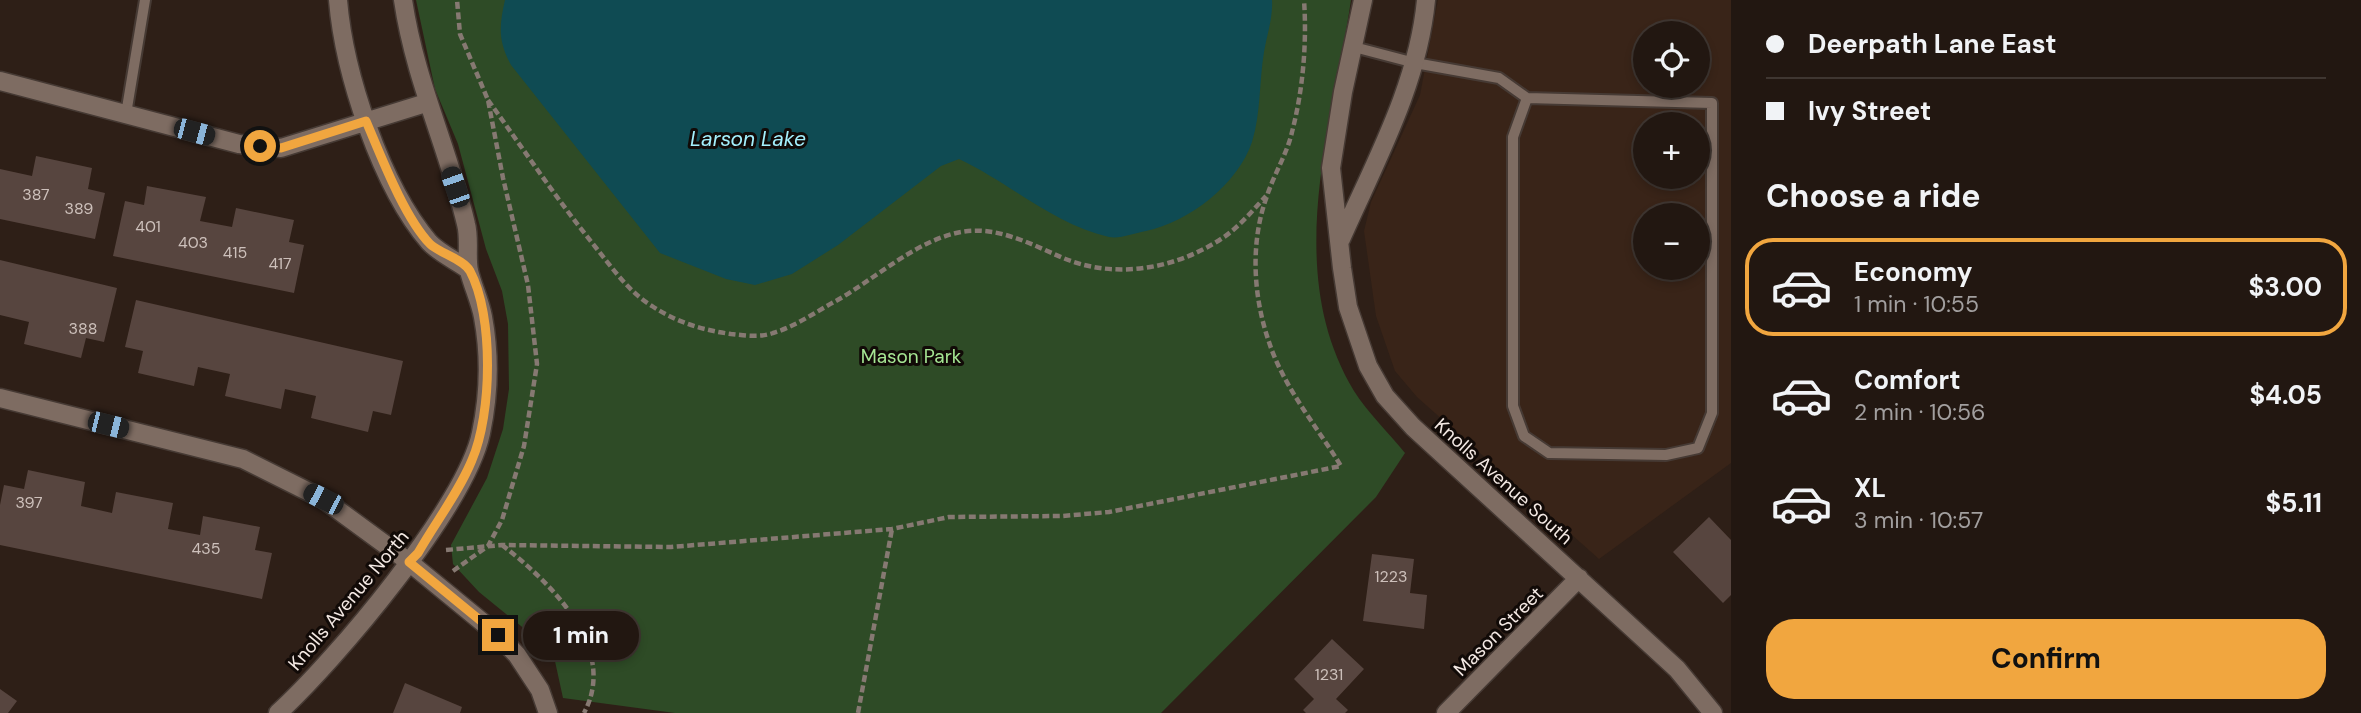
<!DOCTYPE html>
<meta charset="utf-8">
<style>
:root{--surface:#221711;--page:#2a201a;--text:#f1f3f6;--muted:#a29f9f;--line:#3f3631;--accent:#f1a63f}
body{margin:0;font-family:"DM Sans",sans-serif;background:var(--page);color:var(--text);height:100vh;display:flex;flex-direction:column;font-size:26px;white-space:nowrap}
*{box-sizing:border-box;margin:0}
p{font-size:23px;color:var(--muted)}
.icon{flex:none;width:38px;height:38px;fill:none;stroke:currentColor;stroke-width:2;stroke-linecap:round;stroke-linejoin:round}
.map{position:relative;flex:1;overflow:hidden}
.drawer{display:flex;flex-direction:column;background:var(--surface);width:630px}
.drawer>*{flex:none}
.top-card{display:grid;align-content:center;height:154px;padding:0 35px;background:var(--surface)}
.controls{position:absolute;left:1633px;top:21px;display:grid;gap:14px}
.controls a{display:grid;place-items:center;width:77px;height:77px;border-radius:50%;background:var(--surface);box-shadow:0 4px 10px #0003,0 0 0 2px var(--line);font-size:35px}
.end{position:absolute;width:32px;height:32px;margin:-16px;border:9px solid #f1a63f;background:#111;box-shadow:0 0 0 4px #111}
.from{border-radius:50%}
.bubble{position:absolute;height:49px;border-radius:24px;background:var(--surface);box-shadow:0 4px 10px #0003,0 0 0 2px var(--line);font-size:23px;font-weight:700;line-height:49px;text-align:center}
.car{position:absolute;width:21px;height:42px;margin:-21px -10px;border-radius:9px;box-shadow:0 0 5px 2px #0007;background:linear-gradient(#222 24%,#8ab4d8 0 40%,#222 0 76%,#8ab4d8 0 86%,#222 0)}
.top-card b{display:flex;align-items:center;gap:24px;height:66px;font-size:26px}
.top-card b+b{border-top:2px solid var(--line)}
.top-card i{width:18px;height:18px;background:var(--text)}
ul{padding:0;list-style:none}
li{display:flex;align-items:center;gap:21px;height:98px;margin:0 14px 10px;padding:0 21px;border:4px solid transparent;border-radius:28px}
li div{flex:1}
li b{display:block;font-size:26px}
li em{font-style:normal;font-weight:700}
li.on{border-color:var(--accent)}
li>.icon{width:63px;height:63px;stroke-width:1.5}
h2{padding:0 35px;font-size:32px;line-height:84px}
.action{display:flex;gap:14px;margin-top:auto;padding:14px 35px}
.action a{flex:1;height:80px;border-radius:28px;background:var(--accent);color:#111;font-size:28px;font-weight:700;line-height:80px;text-align:center}
main{display:flex;flex:1;min-height:0}
.map>svg:first-child{display:block}
</style>
<main>
<div class="map">
<svg width="1731" height="713" viewBox="0 0 1731 713">
<rect width="100%" height="100%" fill="#2e1f17"/>
<path fill="#392418" fill-rule="evenodd" d="M1438,0H1731V463L1599,559L1417,397L1395,371L1376,316L1364,231L1371,202L1420,95ZM1645,33H1698V86H1645ZM1645,124H1698V177H1645ZM1645,215H1698V268H1645Z"/>
<path fill="#2e4b26" d="M416,0H1351C1332,128 1282,271 1354,391C1368,413 1389,433 1405,453L1376,497L1161,713H675L563,698L553,652L479,592L453,564L451,545L487,478L503,429L509,389L508,324L502,291L486,249L458,144L435,89Z"/>
<path fill="#0f4b53" d="M505,0H1272C1273,18 1267,34 1264,52C1259,82 1261,113 1252,142C1238,184 1189,222 1146,231C1135,233 1120,239 1109,237C1053,224 1010,183 959,159L941,166L838,245L792,274L755,285L726,279L660,253L511,65C498,41 499,26 505,0Z"/>
<path fill="#57453f" d="M36,156L92,168L88,189L105,193L95,239L0,219V169L32,176Z
M147,186L206,197L200,221L232,227L236,208L294,220L289,242L304,245L294,293L113,256L125,201L144,205Z
M0,260L117,288L104,342L86,338L81,358L24,344L29,322L0,315Z
M136,300L403,361L391,415L373,411L368,432L311,418L316,396L285,389L281,409L225,396L230,374L198,367L194,386L138,373L143,351L125,347Z
M28,470L85,482L81,506L112,513L116,492L173,503L168,529L200,535L203,516L260,527L255,550L272,553L262,599L0,545V505L4,485L24,489Z
M1709,517L1731,540V595L1723,603L1673,552Z
M1372,554L1414,559L1410,593L1427,595L1424,629L1363,621Z
M1332,639L1364,669L1336,699L1348,710L1345,713H1306L1303,710L1314,699L1294,679Z
M405,683L462,707L460,713H393Z
M0,689L17,701L8,713H0Z"/>
<g fill="none" stroke-linecap="round" stroke-linejoin="round">
<g stroke="#463a34" stroke-width="14">
<path id="service" d="M1354,47L1415,63L1499,78L1527,98L1712,103V413L1698,448L1666,455L1549,453L1524,436L1513,406V137L1527,98
M126,114L145,0"/>
</g>
<g stroke="#463a34" stroke-width="21">
<path id="minor" d="M338,0C344,73 381,186 429,242C439,253 457,261 469,270
M1363,0L1343,92L1331,168L1342,268L1348,307L1368,366L1385,396L1413,427L1677,669L1713,713
M0,81L239,144L281,148L426,103
M1341,239C1375,162 1418,85 1426,0
M0,398L243,459L323,499L409,562L498,635L517,655L540,690L548,713
M278,713C335,661 466,506 481,433C489,395 490,355 483,317C480,301 473,287 469,271C466,256 470,239 466,224C448,147 415,81 403,0
M1446,713L1579,578"/>
</g>
<path stroke="#867972" stroke-width="4.5" stroke-dasharray="7 3.5" stroke-linecap="butt" d="M488,100C524,150 558,201 597,249C613,269 630,293 652,306C676,322 702,330 731,334C744,335 759,338 773,333C794,327 814,313 834,302C876,279 920,236 968,231C1002,228 1033,245 1063,258C1116,280 1177,269 1224,237C1240,226 1253,210 1266,196
M502,545C550,582 619,648 584,713
M446,550L502,545L671,547L892,529L949,517L1062,516L1109,512L1341,466C1317,427 1283,386 1269,342C1253,296 1250,242 1267,196C1274,174 1287,154 1292,132C1303,90 1307,43 1304,0
M453,571L488,546L502,520L524,446L537,364L528,285L503,178L488,100L460,34L457,0
M858,713L892,529"/>
<use href="#service" stroke="#7e6c62" stroke-width="10"/>
<use href="#minor" stroke="#7e6c62" stroke-width="18"/>
</g>
<g fill="none" stroke-linecap="round" stroke-linejoin="round">
<path stroke="#f1a63f" stroke-width="9" d="M260,146L281,148L366,121C381,156 404,217 430,244C441,254 463,259 470,271C494,316 492,414 472,460C459,492 435,523 418,553L409,562L498,635"/>
</g>
<g text-anchor="middle" stroke-width="6" stroke-linejoin="round" paint-order="stroke">
<g font-size="16" fill="#cdc0bb">
<text x="36" y="200">387</text>
<text x="79" y="214">389</text>
<text x="148" y="232">401</text>
<text x="193" y="248">403</text>
<text x="235" y="258">415</text>
<text x="280" y="269">417</text>
<text x="83" y="334">388</text>
<text x="29" y="508">397</text>
<text x="206" y="554">435</text>
<text x="1391" y="582">1223</text>
<text x="1329" y="680">1231</text>
</g>
<g font-size="19" fill="#a5e693" stroke="#110a07">
<text x="911" y="363">Mason Park</text>
</g>
<g font-size="19" fill="#f4e9e4" stroke="#110a07">
<text transform="translate(1504 481) rotate(42)" y="7">Knolls Avenue South</text>
<text transform="translate(348 600) rotate(-50)" y="7">Knolls Avenue North</text>
<text transform="translate(1498 631) rotate(-45)" y="7">Mason Street</text>
</g>
<g font-size="21" font-style="italic" fill="#a4f0fd" stroke="#110a07">
<text x="748" y="146">Larson Lake</text>
</g>
</g>
</svg>
<div class="controls">
<a><svg class="icon" aria-label="locate" viewBox="0 0 24 24"><circle cx="12" cy="12" r="6"/><path d="M12 2v4M12 18v4M2 12h4M18 12h4"/></svg></a>
<a>+</a>
<a>−</a>
</div>
<i class="end from" style="left:260px;top:146px"></i>
<i class="end" style="left:498px;top:635px"></i>
<div class="bubble" style="left:523px;top:611px;width:116px">1 min</div>
<i class="car" style="left:194px;top:132px;rotate:105deg"></i>
<i class="car" style="left:455px;top:187px;rotate:341deg"></i>
<i class="car" style="left:108px;top:425px;rotate:104deg"></i>
<i class="car" style="left:323px;top:499px;rotate:297deg"></i>
</div>
<section class="drawer">
<div class="top-card">
<b><i class="from"></i>Deerpath Lane East</b>
<b><i></i>Ivy Street</b>
</div>
<h2>Choose a ride</h2>
<ul>
<li class="on"><svg class="icon" aria-label="car" viewBox="0 0 24 24"><path d="M5 17H2v-5l4-1 3-4h7l3 4 3 1v5h-3M9 17h6M6 11h13"/><circle cx="7" cy="17" r="2"/><circle cx="17" cy="17" r="2"/></svg><div><b>Economy</b><p>1 min · 10:55</p></div><em>$3.00</em></li>
<li><svg class="icon" aria-label="car" viewBox="0 0 24 24"><path d="M5 17H2v-5l4-1 3-4h7l3 4 3 1v5h-3M9 17h6M6 11h13"/><circle cx="7" cy="17" r="2"/><circle cx="17" cy="17" r="2"/></svg><div><b>Comfort</b><p>2 min · 10:56</p></div><em>$4.05</em></li>
<li><svg class="icon" aria-label="car" viewBox="0 0 24 24"><path d="M5 17H2v-5l4-1 3-4h7l3 4 3 1v5h-3M9 17h6M6 11h13"/><circle cx="7" cy="17" r="2"/><circle cx="17" cy="17" r="2"/></svg><div><b>XL</b><p>3 min · 10:57</p></div><em>$5.11</em></li>
</ul>
<div class="action"><a>Confirm</a></div>
</section>
</main>
